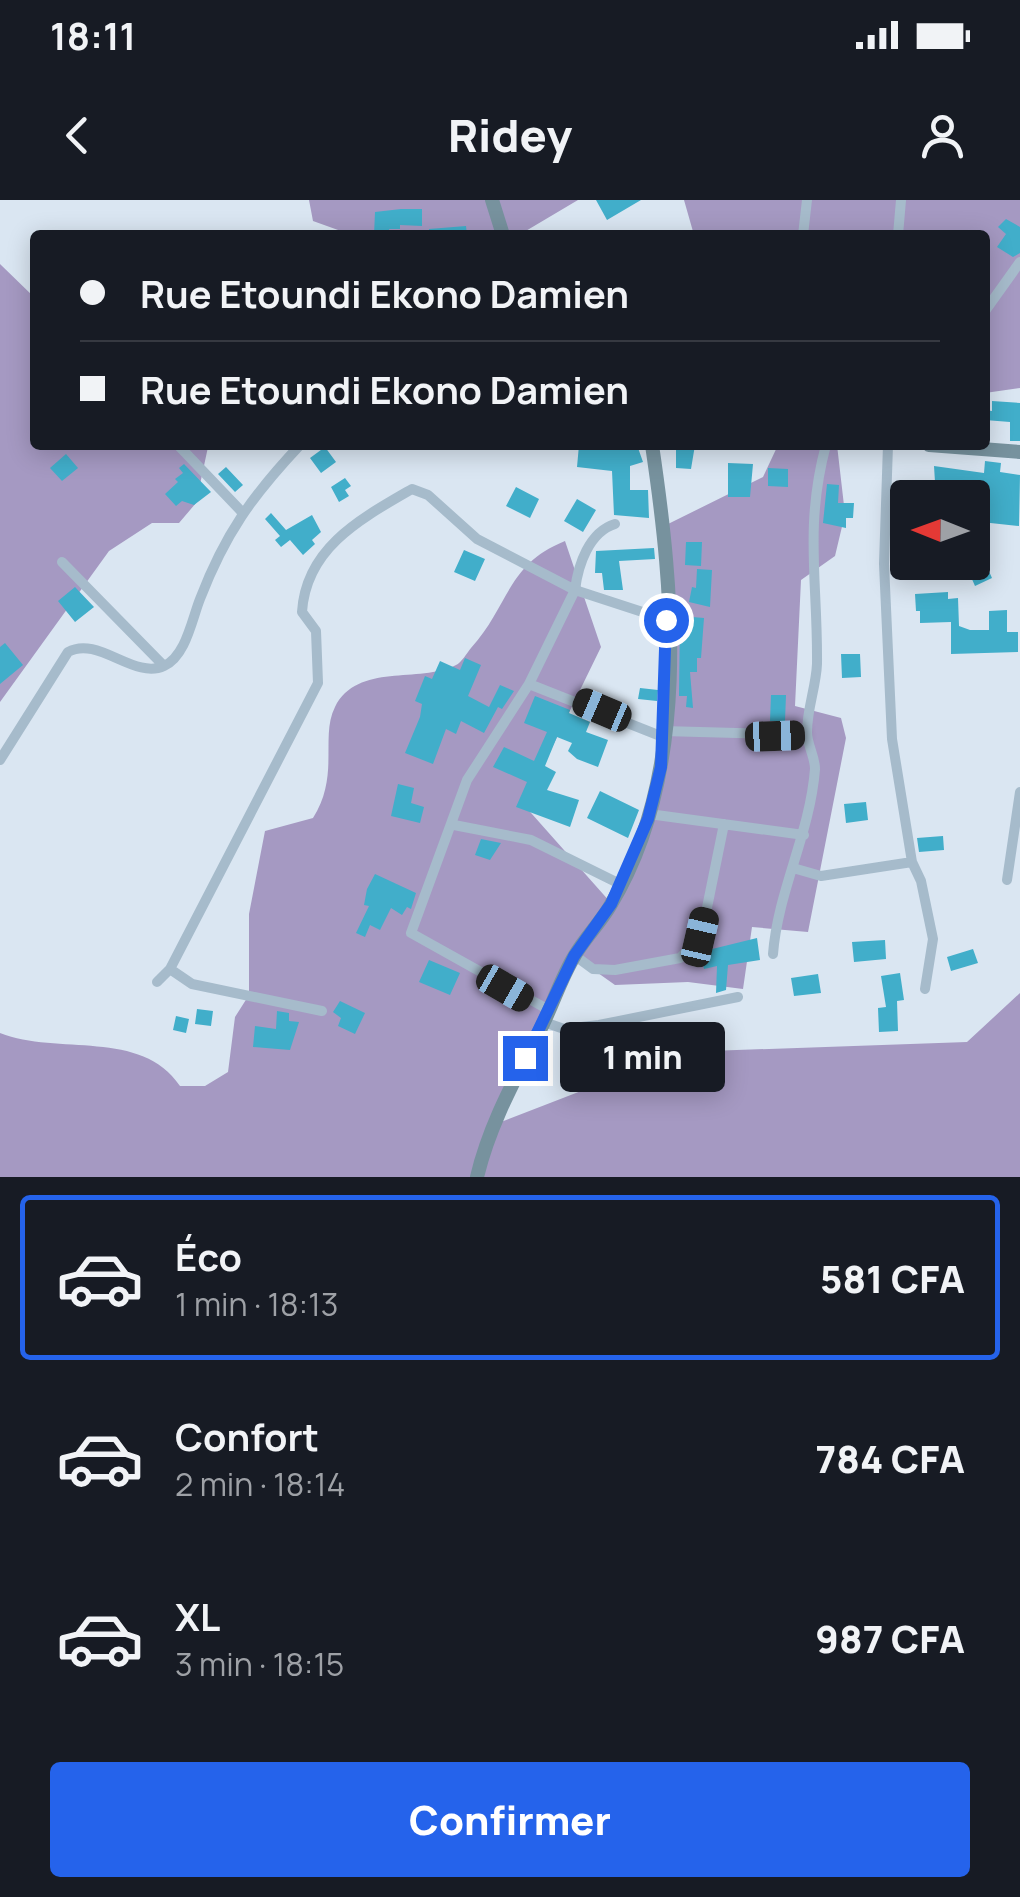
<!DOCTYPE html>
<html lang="fr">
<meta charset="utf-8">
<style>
:root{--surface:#171b24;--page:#242831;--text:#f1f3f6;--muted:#9ea1a6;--line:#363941;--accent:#2563eb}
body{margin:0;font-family:Manrope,sans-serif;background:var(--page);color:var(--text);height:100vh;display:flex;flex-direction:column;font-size:38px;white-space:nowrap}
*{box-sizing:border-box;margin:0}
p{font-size:32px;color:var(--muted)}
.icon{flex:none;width:55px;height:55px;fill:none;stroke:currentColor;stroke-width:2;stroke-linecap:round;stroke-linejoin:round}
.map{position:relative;height:977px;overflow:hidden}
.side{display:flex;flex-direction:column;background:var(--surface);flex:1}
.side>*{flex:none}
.guide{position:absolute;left:30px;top:30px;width:960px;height:220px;border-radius:10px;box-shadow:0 5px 25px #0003;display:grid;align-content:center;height:220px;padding:0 50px;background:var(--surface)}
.needle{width:65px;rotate:271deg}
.controls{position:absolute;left:890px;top:280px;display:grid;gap:20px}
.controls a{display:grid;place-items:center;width:100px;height:100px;border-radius:10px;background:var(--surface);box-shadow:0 5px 25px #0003;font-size:50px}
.end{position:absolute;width:45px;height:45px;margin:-22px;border:12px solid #2563eb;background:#fff;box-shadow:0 0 0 5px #fff}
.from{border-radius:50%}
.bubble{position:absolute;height:70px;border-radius:10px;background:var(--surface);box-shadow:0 5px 25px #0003;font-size:32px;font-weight:800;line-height:70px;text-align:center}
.car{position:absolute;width:30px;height:60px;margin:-30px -15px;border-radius:12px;box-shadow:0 0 8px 2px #0007;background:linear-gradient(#222 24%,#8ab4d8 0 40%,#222 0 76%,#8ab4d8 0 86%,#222 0)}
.guide b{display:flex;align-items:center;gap:35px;height:95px;font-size:38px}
.guide b+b{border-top:2px solid var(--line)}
.guide i{width:25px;height:25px;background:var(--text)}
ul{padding:18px 0 0;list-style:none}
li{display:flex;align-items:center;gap:30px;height:165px;margin:0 20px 15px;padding:0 30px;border:5px solid transparent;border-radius:10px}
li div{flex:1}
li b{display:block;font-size:38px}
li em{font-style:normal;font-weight:800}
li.active{border-color:var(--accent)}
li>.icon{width:90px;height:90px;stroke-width:1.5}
.cta{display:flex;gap:20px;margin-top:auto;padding:20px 50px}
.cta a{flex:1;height:115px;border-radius:10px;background:var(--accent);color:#fff;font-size:40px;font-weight:800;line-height:115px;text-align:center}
.status{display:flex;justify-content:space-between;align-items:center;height:70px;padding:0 50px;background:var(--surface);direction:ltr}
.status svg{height:28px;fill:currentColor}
header{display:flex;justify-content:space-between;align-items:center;height:130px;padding:0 50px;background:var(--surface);font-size:45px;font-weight:800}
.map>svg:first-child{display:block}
</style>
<div class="status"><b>18:11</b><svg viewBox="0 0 49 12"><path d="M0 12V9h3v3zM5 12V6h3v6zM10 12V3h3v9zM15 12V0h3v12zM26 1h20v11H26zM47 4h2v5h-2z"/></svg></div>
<header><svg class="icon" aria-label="back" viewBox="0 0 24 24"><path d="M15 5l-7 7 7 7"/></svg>Ridey<svg class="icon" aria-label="person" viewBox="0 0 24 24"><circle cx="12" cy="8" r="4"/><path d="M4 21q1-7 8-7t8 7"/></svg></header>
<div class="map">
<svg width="1020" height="977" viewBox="0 0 1020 977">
<rect width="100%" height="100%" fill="#dae6f2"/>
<path fill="#a599c2" d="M309,0H578L519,35H352L313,21Z
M684,0H1020V188L985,193V35H694Z
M0,64L35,98V245L208,247L196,303L179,323H152L109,351L0,502Z
M778,245H837L845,314L835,356L801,380L795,506L841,518L846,538L808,732L752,727L743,789L688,782L615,785L574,756L496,924L682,852L967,842L1020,793V977H0V833C58,856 141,828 180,886H205L228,872L235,817L249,795V714L265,631L313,618C340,576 320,536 335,507C358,462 419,484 456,465C461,463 467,453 471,448C509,406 507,364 565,341L601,447L524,605L611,703L661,567L669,433L664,326L763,277Z"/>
<path fill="#41aeca" d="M596,0H641L607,20Z
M401,9H422V26L400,25V29H389L391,35H374L375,12Z
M1006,19L1020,27V53L1013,57L997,47L1006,34L998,27Z
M466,26L467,35H429V29Z
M992,201L1020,203V241H1010V222L985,220V210L992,211Z
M579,245H609L608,249L637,245L643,262L630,266V290H648L649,318L614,315L612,271L577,267Z
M676,245H695L691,269L676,268Z
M325,247L336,262L321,273L310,258Z
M66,254L78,268L62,281L50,268Z
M985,261L1001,263L1000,272L1020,275L1019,326L972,321V313L983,314L982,296L954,293V298H936L934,266L984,273Z
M728,263L753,264L750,297H728Z
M184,264L211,292L194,305L182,301L176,306L165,294L178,282L175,279L183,273L179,268Z
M226,267L243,285L235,292L218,274Z
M768,268L788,269V287L768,286Z
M345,278L351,286L345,290L349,296L339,302L331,287Z
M827,284L839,285L838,303H854L853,318H846V328L823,323Z
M516,287L539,299L530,318L506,306Z
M895,287L916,288L915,298H908V340H897Z
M577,299L596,310L583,332L564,321Z
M271,313L286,330L312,315L321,332L312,340L315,344L303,355L290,340L281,347L275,340L280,336L265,319Z
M686,342H702L701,366L685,365Z
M654,348L655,359L619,361L623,390H604L602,373H595L596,351Z
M464,350L485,359L475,381L454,372Z
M982,356L992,378L975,386L968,370L953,369Z
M697,369L712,370L710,407L689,402L692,387L696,388Z
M75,387L94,407L75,422L58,401Z
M948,392V399L958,398L959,426L970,430H989V411L1007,410V432H1018V452L951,454V422L920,423V411H916L915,394Z
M680,416L704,418L701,458H697V472H690L693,508L686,507L687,496H679Z
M5,443L23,465L0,484V447Z
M841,454H860L861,477L842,478Z
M465,458L481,465L468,496L489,507L500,485L514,491L502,509L498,507L484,533L461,521L456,534L446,529L433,564L405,553L420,517L422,504L415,501L425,476L432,479L440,461L460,470Z
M640,488L658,490L657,501L638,499Z
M771,495H786L785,521H770Z
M535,496L570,510L569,513L590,522L586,532L608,540L598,567L577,559L568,551L572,543L557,537L545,566L556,572L547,590L579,600L570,627L516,607L527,582L493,567L504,547L534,561L547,532L524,523Z
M398,584L414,588L411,603L424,607L420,623L391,616Z
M600,591L639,610L628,638L587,618Z
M866,602L868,620L846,623L844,604Z
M943,636L944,650L919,652L917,638Z
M481,639L501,643L490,660L475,655Z
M375,674L416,693L411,709L407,707L402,715L391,708L380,730L370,725L365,737L356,733L369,706L364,705L367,689Z
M757,738L760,760L728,765L726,790L716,793L717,766L704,769L700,752Z
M885,740L886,759L854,762L852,742Z
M973,749L978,763L951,771L947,757Z
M429,760L460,773L450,795L419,782Z
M900,773L904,800L897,801L898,831L879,832L878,808L886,807L881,776Z
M818,774L821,793L794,796L791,778Z
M340,801L365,813L355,834L338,826L341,818L333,812Z
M197,809L213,811L211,826L195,824Z
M277,811L289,813V821L299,822L290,850L253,847L255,826L276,829Z
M176,816L189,819L186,833L173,830Z"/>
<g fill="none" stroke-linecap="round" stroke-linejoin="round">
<path stroke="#a6bbcb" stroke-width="10" d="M803,35L807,0
M898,35L901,0
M985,111L1020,62
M178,245L241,311
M888,245L884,364L892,539L912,662L921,681L933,739L925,789
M62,362L164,466
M529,484L663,537
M663,531L807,535
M0,560L68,452C98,435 134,480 164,466C186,456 192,419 200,399C225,334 252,296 300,245
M649,614L804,635
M454,625L531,640L620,684
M793,668L821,676L912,662
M1007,680L1020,592
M773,754C778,690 810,634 815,569C815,556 807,545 807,532C807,509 816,487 817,464C818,384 804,326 826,245
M574,755L593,769L615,770L680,758L701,737L724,624
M170,769L192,784L322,811
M157,782L170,769L318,483L316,431L302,412C306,348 360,319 412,289L428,295L477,339L575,390C578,365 589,332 615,324
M549,810L411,733L467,580L529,484L575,390L667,420
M544,822L564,829L599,825L738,797"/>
<path stroke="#77929e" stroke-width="14" d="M492,0L503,35
M929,245L1020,252
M477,977C490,922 518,874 543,824C554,801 562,776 575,755C585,738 600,723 610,706C691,572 674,393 652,245"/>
</g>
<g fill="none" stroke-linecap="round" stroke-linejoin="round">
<path stroke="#2563eb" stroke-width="12" d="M525,858L574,756L611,704L648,619L661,567L666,420"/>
</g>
</svg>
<div class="controls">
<a><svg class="needle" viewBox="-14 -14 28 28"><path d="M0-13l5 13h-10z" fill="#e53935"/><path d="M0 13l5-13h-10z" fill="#9ea1a6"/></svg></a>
</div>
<i class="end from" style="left:666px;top:420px"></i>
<i class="end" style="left:525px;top:858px"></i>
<div class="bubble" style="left:560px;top:822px;width:165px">1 min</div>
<i class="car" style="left:602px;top:510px;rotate:293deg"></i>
<i class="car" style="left:775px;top:536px;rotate:88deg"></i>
<i class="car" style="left:700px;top:737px;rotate:13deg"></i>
<i class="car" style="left:505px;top:788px;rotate:120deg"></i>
<div class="guide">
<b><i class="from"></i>Rue Etoundi Ekono Damien</b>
<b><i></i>Rue Etoundi Ekono Damien</b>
</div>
</div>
<section class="side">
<ul>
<li class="active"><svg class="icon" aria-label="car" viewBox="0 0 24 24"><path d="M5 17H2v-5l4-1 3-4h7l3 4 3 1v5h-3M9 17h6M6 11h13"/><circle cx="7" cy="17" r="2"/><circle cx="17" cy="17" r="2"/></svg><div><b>Éco</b><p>1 min · 18:13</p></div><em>581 CFA</em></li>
<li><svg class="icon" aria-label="car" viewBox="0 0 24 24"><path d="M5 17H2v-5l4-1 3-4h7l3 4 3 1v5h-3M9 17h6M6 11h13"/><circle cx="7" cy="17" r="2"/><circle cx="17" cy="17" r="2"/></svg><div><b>Confort</b><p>2 min · 18:14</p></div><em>784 CFA</em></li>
<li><svg class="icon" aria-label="car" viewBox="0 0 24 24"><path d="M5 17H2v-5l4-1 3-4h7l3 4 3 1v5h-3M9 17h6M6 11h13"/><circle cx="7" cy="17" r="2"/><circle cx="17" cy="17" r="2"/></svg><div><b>XL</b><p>3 min · 18:15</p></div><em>987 CFA</em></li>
</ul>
<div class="cta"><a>Confirmer</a></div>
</section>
